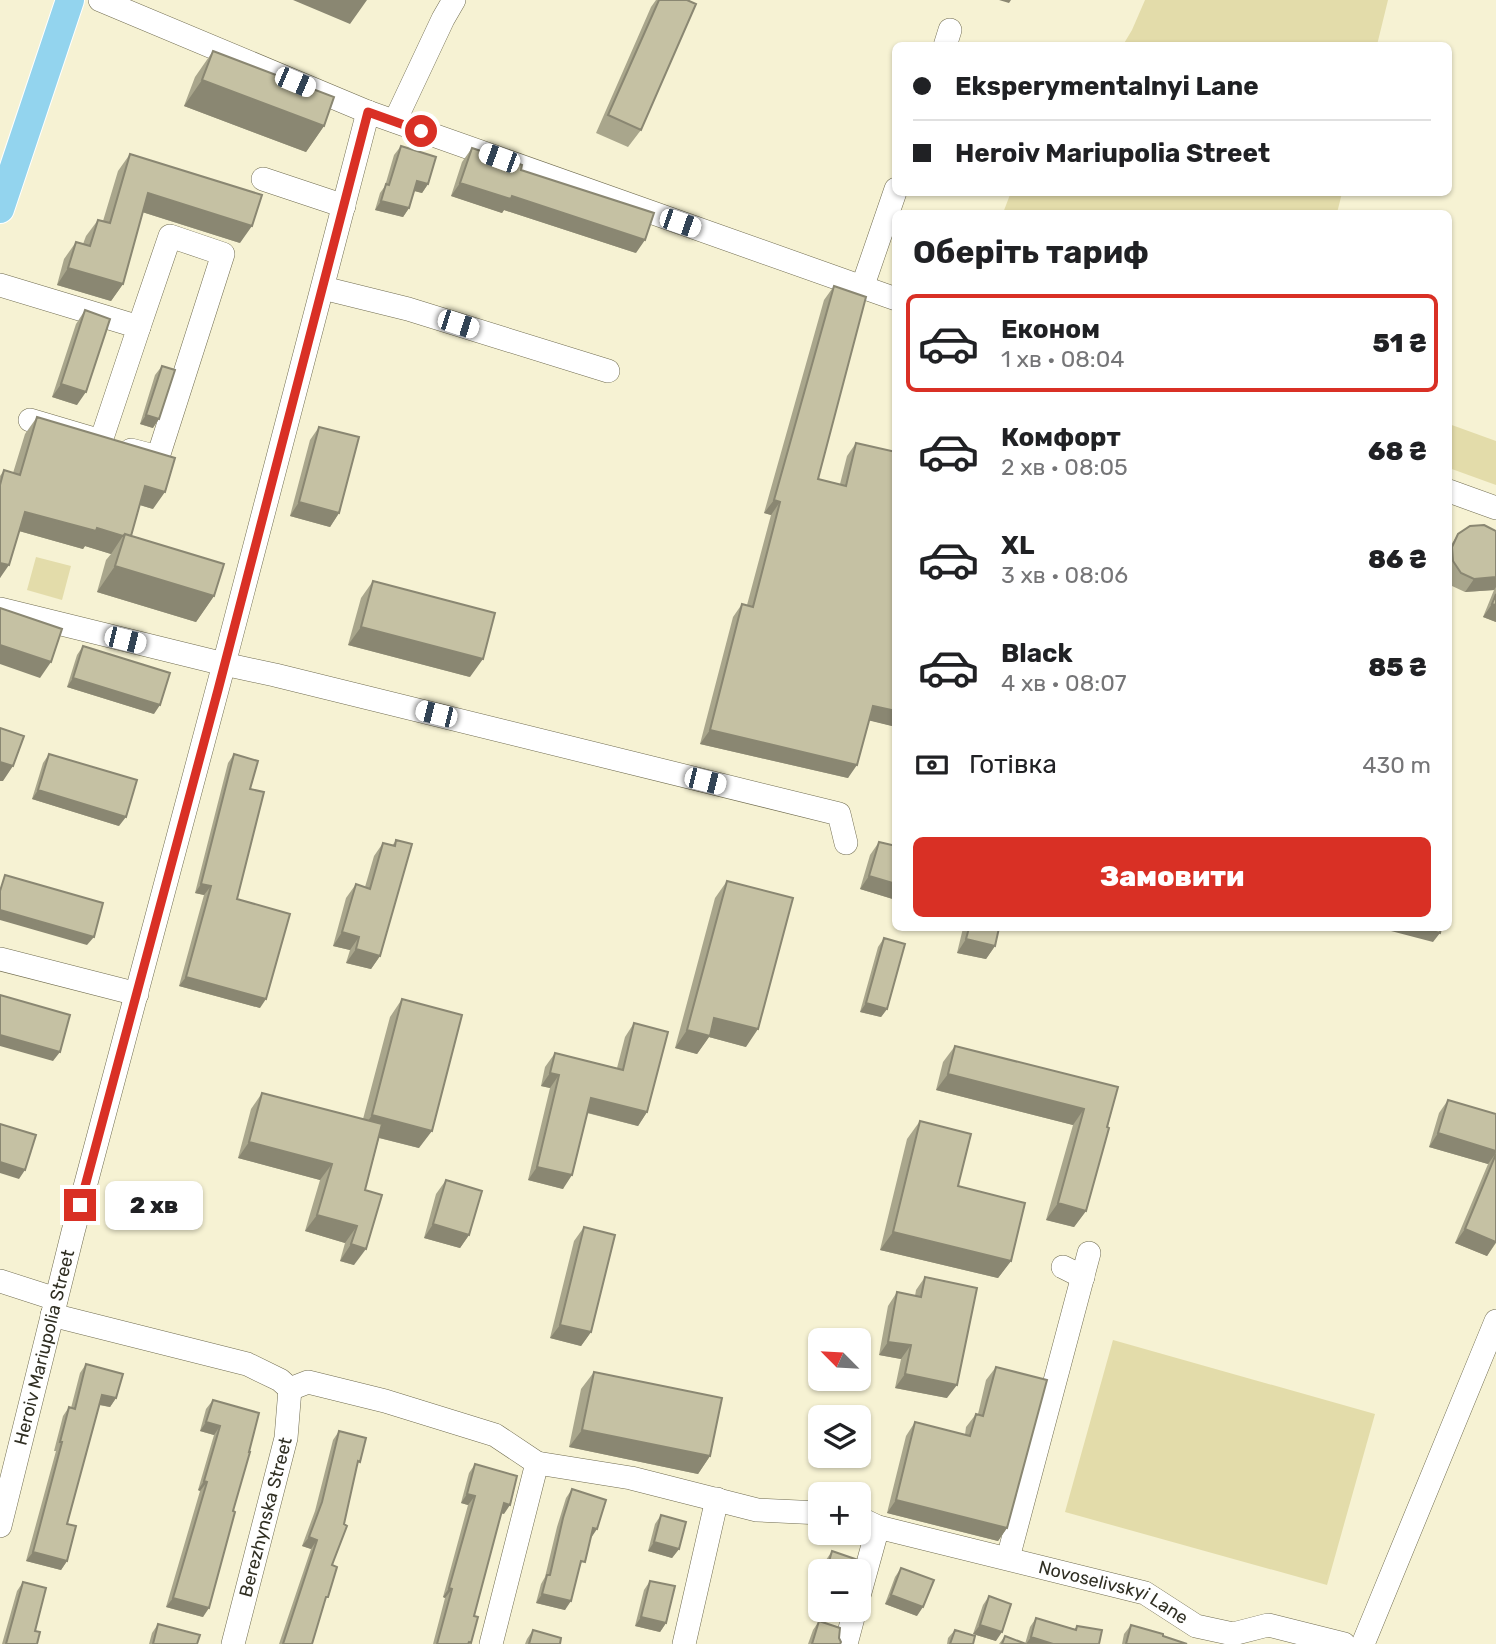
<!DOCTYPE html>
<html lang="uk">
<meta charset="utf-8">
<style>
:root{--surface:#fff;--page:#f2f2f2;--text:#202124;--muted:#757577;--line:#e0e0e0;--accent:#d93025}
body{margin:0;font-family:Rubik,sans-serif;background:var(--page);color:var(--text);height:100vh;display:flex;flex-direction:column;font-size:26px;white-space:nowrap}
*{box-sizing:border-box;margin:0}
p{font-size:23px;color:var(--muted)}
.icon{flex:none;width:38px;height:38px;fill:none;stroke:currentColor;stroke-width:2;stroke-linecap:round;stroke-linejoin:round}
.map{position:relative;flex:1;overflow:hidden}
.panel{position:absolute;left:892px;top:210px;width:560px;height:721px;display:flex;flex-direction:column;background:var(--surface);border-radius:10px;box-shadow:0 2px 5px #0004}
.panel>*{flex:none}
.banner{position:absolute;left:892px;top:42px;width:560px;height:154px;border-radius:10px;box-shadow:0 2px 5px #0004;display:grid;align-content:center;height:154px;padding:0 21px;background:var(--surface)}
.needle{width:46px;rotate:294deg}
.tools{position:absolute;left:808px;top:1328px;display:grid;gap:14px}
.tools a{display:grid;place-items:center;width:63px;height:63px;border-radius:10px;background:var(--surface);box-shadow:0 2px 5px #0004;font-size:35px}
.end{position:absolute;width:32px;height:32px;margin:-16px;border:9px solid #d93025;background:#fff;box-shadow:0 0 0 4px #fff}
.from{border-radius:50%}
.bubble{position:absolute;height:49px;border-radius:10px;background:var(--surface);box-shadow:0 2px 5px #0004;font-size:23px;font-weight:800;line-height:49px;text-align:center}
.car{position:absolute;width:21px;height:42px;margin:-21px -10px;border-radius:9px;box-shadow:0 0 5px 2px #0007;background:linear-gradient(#fff 24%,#345 0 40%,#fff 0 76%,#345 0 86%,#fff 0)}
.banner b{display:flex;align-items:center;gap:24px;height:66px;font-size:26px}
.banner b+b{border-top:2px solid var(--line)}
.banner i{width:18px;height:18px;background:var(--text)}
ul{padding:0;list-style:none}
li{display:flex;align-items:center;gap:21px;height:98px;margin:0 14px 10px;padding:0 7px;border:4px solid transparent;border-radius:10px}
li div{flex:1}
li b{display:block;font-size:26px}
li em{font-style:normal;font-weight:800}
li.selected{border-color:var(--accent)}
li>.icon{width:63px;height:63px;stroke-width:1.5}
h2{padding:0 21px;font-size:32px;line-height:84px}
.pay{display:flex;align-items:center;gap:18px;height:77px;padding:0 21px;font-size:26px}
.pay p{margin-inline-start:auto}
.cta{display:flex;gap:14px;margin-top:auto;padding:14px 21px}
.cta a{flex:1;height:80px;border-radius:10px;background:var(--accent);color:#fff;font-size:28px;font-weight:800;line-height:80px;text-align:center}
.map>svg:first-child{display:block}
</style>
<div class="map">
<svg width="1496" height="1644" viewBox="0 0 1496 1644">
<rect width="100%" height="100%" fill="#f6f2d3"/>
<path fill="#e3dcaa" d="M1145,0H1388L1377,45H1123L1132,30Z
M1011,192H1342V193L1337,213H1003Z
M1449,424L1496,441V485L1449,468Z
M36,557L71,566L62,600L27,590Z
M1113,1340L1375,1414L1327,1585L1065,1512Z"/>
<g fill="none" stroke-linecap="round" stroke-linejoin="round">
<g stroke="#706c50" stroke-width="24">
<g id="minor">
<path d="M100,0L368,112L896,299"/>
<path d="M945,46L950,30"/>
<path d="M395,121L443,19L454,0"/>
<path d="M263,179L344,206"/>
<path d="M0,285L139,327L101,441L30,420"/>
<path d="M323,288L408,309L608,371"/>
<path d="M862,288L896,189"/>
<path d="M131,450L158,457L223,254L170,236L139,327"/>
<path d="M1449,491L1496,508"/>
<path d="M0,609L224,664L275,675L839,814L846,843"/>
<path d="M0,959L137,994"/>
<path d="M1063,1267L1083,1277"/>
<path d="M0,1281L56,1299"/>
<path d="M52,1315L247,1364L280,1380L290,1389L308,1382L385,1401L495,1435L537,1463L631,1478L757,1510L821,1513"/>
<path id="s1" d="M859,1518L878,1527L1145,1593L1196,1626L1233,1634L1268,1625L1344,1644"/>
<path id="s2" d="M0,1526L73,1232L224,664L368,112"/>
<path d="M1008,1558L1089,1253"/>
<path d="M859,1596L878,1527"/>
<path id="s3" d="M233,1644L286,1438L290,1389"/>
<path d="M491,1644L537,1463"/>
<path d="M684,1644L717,1499"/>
<path d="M846,1644L855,1610"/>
<path d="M1363,1644L1496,1321"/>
</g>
</g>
<g stroke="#fff" stroke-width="30">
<path id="major" d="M0,209L70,0"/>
</g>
<use href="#minor" stroke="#fff" stroke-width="23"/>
<use href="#major" stroke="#93d4ee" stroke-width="28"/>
</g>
<path fill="#a9a68c" d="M656,0H687L641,130L628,147L596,133L651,7Z
M213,51L324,126L306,152L184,106L195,77Z
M401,146L428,184L422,193L414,191L409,208L403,217L375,210L380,193L385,186L394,155Z
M472,148L521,170L636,253L504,210L502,213L451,196L462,162Z
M130,154L240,243L142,212L123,284L111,301L57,285L64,259L76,242L83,244L86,236L98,220L103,221L118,171Z
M834,286L818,479L840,484L847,456L856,443L896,452V727L869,720L848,778L700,744L733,617L742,604L747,605L771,515L764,513L824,300Z
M85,310L77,405L52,397L76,324Z
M162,366L153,428L140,424L155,375Z
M37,417L153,509L140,505L131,536L214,596L196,622L97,592L106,560L111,554L85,546L83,549L19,531L0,578V476L4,470L13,473L25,434Z
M319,427L339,513L330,527L290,516L310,440Z
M1496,531V622L1483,617L1494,590L1465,592L1452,586L1449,582V548L1458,534Z
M373,581L470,677L348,645L361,598Z
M83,646L154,714L67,687L77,655Z
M49,754L119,826L32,799L43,763Z
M234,754L250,789L237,899L260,1008L179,986L204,895L195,893L228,763Z
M896,839V900L860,889L870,855L879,842L892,845Z
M396,840L380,956L371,969L346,963L350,950L333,946L346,898L356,884L365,887L374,856L383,843L392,846Z
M727,881L746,1047L709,1037L697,1054L675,1048L715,898Z
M963,928H999L995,946L986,959L957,953Z
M884,938L887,1009L881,1017L860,1012L878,947Z
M402,999L419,1148L379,1138L365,1190L354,1265L340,1261L345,1243L305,1231L320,1180L238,1158L251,1109L262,1093L363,1119L390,1017Z
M634,1023L647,1112L638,1126L587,1113L563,1189L528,1180L550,1088L541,1086L545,1067L555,1053L617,1068L625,1037Z
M955,1046L1118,1087L1086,1211L1074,1227L1046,1220L1073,1125L936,1090L943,1062Z
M1448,1100L1496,1114V1243L1487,1256L1455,1243L1488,1164L1429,1147L1439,1113Z
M920,1121L958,1186L1011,1261L998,1278L880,1250L907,1139Z
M446,1180L469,1235L460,1248L424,1238L436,1194Z
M584,1227L591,1332L581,1346L550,1338L574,1241Z
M925,1277L947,1398L895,1388L901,1359L879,1355L888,1306L897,1292L915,1296L916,1290Z
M86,1364L116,1398L110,1407L99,1405L67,1524V1561L61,1570L26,1561L56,1451H54L63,1416L69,1407L71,1408L80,1373Z
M996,1367L1007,1528L998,1541L887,1513L906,1436L915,1422L965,1435L966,1427L976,1414H978L986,1380Z
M594,1372L710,1456L698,1474L569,1447L581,1389Z
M213,1400L259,1413L233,1511L203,1617L166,1607L200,1491L198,1490L214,1435L200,1431L206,1409Z
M339,1431L357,1466L332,1565L325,1601L312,1644H279L311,1549L302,1546L315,1511L333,1440Z
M475,1464L504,1514L501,1513L474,1616L471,1643L470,1644H433L445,1598L443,1597L468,1505L461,1503L469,1473Z
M572,1489L590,1538L565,1610L536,1603L541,1584L545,1577L557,1527L566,1498Z
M661,1515L679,1549L672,1558L648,1551L655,1524Z
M832,1551L856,1572H822L826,1560Z
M901,1568L917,1616L885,1604L895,1577Z
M650,1581L666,1623L660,1632L635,1626L644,1590Z
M23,1582L37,1644H2L17,1591Z
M989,1596L996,1641L973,1634L983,1605Z
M1036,1618L1075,1629L1077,1626L1099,1644H999L1005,1636L1025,1644L1030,1627Z
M819,1621L839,1638L840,1644H808L813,1630Z
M158,1624L197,1644H149L152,1633Z
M1131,1625L1163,1636L1187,1644H1122L1124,1634Z
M533,1630L560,1644H525L527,1639Z
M955,1630L973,1644H947L948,1638Z"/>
<path fill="#8a8772" d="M293,0H367L350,24Z
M999,0H1011L1009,3Z
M202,80L324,126L306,152L184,106Z
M417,181L428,184L422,193L411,190Z
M460,183L512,196L645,240L636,253L504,210L502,213L451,196Z
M148,193L252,226L240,243L136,210Z
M381,201L409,208L403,217L375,210Z
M68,268L123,284L111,301L57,285Z
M61,384L86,392L77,405L52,397Z
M146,415L159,419L153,428L140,424Z
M145,486L165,492L153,509L133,503Z
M774,500L780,502L771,515L764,513Z
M299,502L339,513L330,527L290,516Z
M25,512L97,528L123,536L111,554L85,546L83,549L12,529Z
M0,563L9,565L0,578Z
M115,566L214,596L196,622L97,592Z
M1496,577V587L1494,590L1465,592L1474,579Z
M1492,604L1496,605V622L1483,617Z
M361,627L483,659L470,677L348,645Z
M0,645L51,662L40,678L0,664Z
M73,678L160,705L154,714L67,687Z
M873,706L896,711V727L863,719Z
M710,730L857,765L848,778L700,744Z
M0,762L13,766L3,781H0Z
M38,790L126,817L119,826L32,799Z
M869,876L896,884V900L860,889Z
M201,884L211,886L204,895L195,893Z
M0,910L94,937L87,945L0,920Z
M1394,928H1419L1440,933L1433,942L1391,931Z
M342,932L359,937L350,950L333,946Z
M966,939L995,946L986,959L957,953Z
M356,949L380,956L371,969L346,963Z
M186,977L266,999L260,1008L179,986Z
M866,1003L887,1009L881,1017L860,1012Z
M714,1018L758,1029L746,1047L709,1037L697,1054L675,1048L687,1030Z
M0,1035L60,1052L53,1061L0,1046Z
M550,1073L559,1075L550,1088L541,1086Z
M948,1074L1084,1109L1073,1125L936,1090Z
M591,1098L647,1112L638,1126L581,1111Z
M372,1115L432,1131L419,1148L360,1133Z
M1438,1133L1496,1151V1153L1488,1164L1429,1147Z
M249,1142L332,1164L320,1180L238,1158Z
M0,1162L25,1170L19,1179L0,1173Z
M537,1167L572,1175L563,1189L528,1180Z
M1058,1203L1086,1211L1074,1227L1046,1220Z
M317,1215L357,1226L345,1243L305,1231Z
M433,1224L469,1235L460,1248L424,1238Z
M1465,1229L1496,1242L1487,1256L1455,1243Z
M893,1232L1011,1261L998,1278L880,1250Z
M351,1244L366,1249L354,1265L340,1261Z
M560,1325L591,1332L581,1346L550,1338Z
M888,1342L911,1345L901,1359L879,1355Z
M905,1374L957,1385L947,1398L895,1388Z
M102,1395L116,1398L110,1407L96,1404Z
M206,1422L220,1426L214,1435L200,1431Z
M582,1430L710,1456L698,1474L569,1447Z
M204,1481L207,1482L200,1491L198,1490Z
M467,1494L475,1496L468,1505L461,1503Z
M896,1500L1007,1528L998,1541L887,1513Z
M504,1503L510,1505L504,1514L498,1512Z
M593,1528L597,1529L591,1538Z
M309,1537L317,1540L311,1549L302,1546Z
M654,1542L679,1549L672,1558L648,1551Z
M33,1552L67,1561L61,1570L26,1561Z
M449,1588L452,1589L445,1598L443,1597Z
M542,1594L571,1601L565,1610L536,1603Z
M891,1595L923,1607L917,1616L885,1604Z
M173,1598L209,1608L203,1617L166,1607Z
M641,1617L666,1623L660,1632L635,1626Z
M980,1625L1002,1632L996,1641L973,1634Z
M1031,1637L1053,1644H1026Z"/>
<path fill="#c5c1a3" stroke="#8a8772" stroke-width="2" d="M659,0H687L696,4L641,130L608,115Z
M213,51L334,97L324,126L202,80Z
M401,146L436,157L428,184L417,181L409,208L381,201L386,184L389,185Z
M472,148L522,165L521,170L654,213L645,240L512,196L511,199L460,183Z
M130,154L262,195L252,226L148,193L123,284L68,268L76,242L90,246L98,220L110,223Z
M834,286L866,297L818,479L846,486L856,443L896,452V711L873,706L857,765L710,730L742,604L753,607L780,502L774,500Z
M85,310L110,319L86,392L61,384Z
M162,366L175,370L159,419L146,415Z
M37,417L175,458L165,492L145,486L131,536L125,534L123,536L97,528L96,531L25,512L9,565L0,563V485L4,470L20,475Z
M319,427L359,437L339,513L299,502Z
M1484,525L1496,531V577L1474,579L1461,573L1453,561L1452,547L1458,534L1470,526Z
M125,534L224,564L214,596L115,566Z
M373,581L495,613L483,659L361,627Z
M1496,594V605L1492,604Z
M0,608L62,629L51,662L0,645Z
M83,646L170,673L160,705L73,678Z
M0,728L24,736L13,766L0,762Z
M49,754L137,780L126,817L38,790Z
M234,754L258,761L250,789L264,792L237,899L290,914L266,999L186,977L211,886L201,884Z
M396,840L412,844L380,956L356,949L359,937L342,932L356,884L370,889L383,843L395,846Z
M879,842L896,846V845V884L869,876Z
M5,875L103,903L94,937L0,910V891Z
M727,881L793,898L758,1029L714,1018L710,1036L687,1030Z
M969,928H999L995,946L966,939Z
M1419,928H1441L1440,933Z
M884,938L905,944L887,1009L866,1003Z
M0,995L70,1015L60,1052L0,1035Z
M402,999L462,1015L432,1131L372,1115Z
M634,1023L668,1032L647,1112L591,1098L572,1175L537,1167L559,1075L550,1073L555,1053L623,1070Z
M955,1046L1118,1087L1107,1127L1109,1128L1086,1211L1058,1203L1084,1109L948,1074Z
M262,1093L382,1124L365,1190L382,1195L366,1249L351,1244L357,1226L317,1215L332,1164L249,1142Z
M1448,1100L1496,1114V1151L1438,1133Z
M920,1121L971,1134L958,1186L1025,1203L1011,1261L893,1232Z
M0,1124L36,1135L25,1170L0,1162Z
M1496,1154V1242L1465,1229Z
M446,1180L482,1191L469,1235L433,1224Z
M584,1227L615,1235L591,1332L560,1325Z
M925,1277L977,1288L957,1385L905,1374L911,1345L888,1342L897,1292L921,1297Z
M86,1364L123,1374L116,1398L102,1395L67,1524L76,1526L67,1561L33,1552L62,1442H60L69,1407L75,1409Z
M996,1367L1047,1380L1007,1528L896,1500L915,1422L970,1436L976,1414L983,1416Z
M594,1372L722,1398L710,1456L582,1430Z
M213,1400L259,1413L249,1452H250L233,1511L235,1512L209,1608L173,1598L207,1482L204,1481L220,1426L206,1422Z
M339,1431L366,1438L360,1462L358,1461L344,1524L347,1526L332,1565L337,1567L328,1597H326L312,1644H283L317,1540L309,1537L322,1502Z
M475,1464L517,1476L510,1505L504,1503L474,1616L478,1617L471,1643L469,1642L468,1644H437L452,1589L449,1588L475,1496L467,1494Z
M572,1489L606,1500L597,1529L593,1528L585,1562L581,1561L571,1601L542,1594L547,1575H550L563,1518Z
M661,1515L686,1522L679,1549L654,1542Z
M832,1551L858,1560L856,1572H826Z
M901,1568L934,1580L923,1607L891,1595Z
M650,1581L675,1586L666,1623L641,1617Z
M23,1582L46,1588L35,1631L40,1632L37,1644H6Z
M989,1596L1011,1604L1002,1632L980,1625Z
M1036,1618L1076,1630L1077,1626L1102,1630L1099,1644H1053L1031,1637Z
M819,1621L840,1628L839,1638L841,1642L840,1644H812Z
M158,1624L200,1635L197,1644H153Z
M1131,1625L1163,1634V1636L1187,1644H1126Z
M533,1630L561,1638L560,1644H529Z
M955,1630L975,1636L973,1644H950Z
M1005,1636L1026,1644H1002Z"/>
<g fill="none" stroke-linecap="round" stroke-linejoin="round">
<path stroke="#d93025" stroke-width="9" d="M80,1205L218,690L368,112L421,131"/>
</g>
<g text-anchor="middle" stroke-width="7" stroke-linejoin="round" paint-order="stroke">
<g font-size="18" fill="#302f23" stroke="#f6f2d3">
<text dy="6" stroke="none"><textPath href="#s2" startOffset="184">Heroiv Mariupolia Street</textPath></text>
<text dy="6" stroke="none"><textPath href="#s3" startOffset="131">Berezhynska Street</textPath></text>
<text dy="6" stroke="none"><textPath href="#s1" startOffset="266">Novoselivskyi Lane</textPath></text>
</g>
</g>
</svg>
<div class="tools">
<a><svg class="needle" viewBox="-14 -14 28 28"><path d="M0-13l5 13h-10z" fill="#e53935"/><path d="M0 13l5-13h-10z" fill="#757577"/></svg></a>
<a><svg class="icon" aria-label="layers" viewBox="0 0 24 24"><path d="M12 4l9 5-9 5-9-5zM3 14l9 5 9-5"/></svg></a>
<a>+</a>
<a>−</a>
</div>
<i class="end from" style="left:421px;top:131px"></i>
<i class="end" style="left:80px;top:1205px"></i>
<div class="bubble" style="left:105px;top:1181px;width:98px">2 хв</div>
<i class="car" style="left:295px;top:82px;rotate:113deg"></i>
<i class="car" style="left:499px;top:158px;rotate:290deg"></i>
<i class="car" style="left:680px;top:223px;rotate:109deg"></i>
<i class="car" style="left:458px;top:324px;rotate:108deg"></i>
<i class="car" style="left:125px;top:640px;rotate:104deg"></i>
<i class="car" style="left:436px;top:714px;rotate:284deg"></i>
<i class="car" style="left:705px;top:781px;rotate:104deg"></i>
<div class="banner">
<b><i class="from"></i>Eksperymentalnyi Lane</b>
<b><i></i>Heroiv Mariupolia Street</b>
</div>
<section class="panel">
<h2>Оберіть тариф</h2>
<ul>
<li class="selected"><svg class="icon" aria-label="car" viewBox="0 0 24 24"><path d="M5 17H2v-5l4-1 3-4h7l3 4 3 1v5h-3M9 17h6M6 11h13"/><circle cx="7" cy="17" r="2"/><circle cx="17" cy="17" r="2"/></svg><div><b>Економ</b><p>1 хв · 08:04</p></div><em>51 ₴</em></li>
<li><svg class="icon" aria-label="car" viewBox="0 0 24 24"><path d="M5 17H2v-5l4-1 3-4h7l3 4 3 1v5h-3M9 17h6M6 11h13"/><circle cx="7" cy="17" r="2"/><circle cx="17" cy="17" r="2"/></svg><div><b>Комфорт</b><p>2 хв · 08:05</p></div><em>68 ₴</em></li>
<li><svg class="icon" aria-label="car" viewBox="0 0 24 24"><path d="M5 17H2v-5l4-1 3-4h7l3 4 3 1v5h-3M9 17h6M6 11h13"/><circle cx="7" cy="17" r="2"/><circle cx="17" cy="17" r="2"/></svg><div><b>XL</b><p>3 хв · 08:06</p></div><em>86 ₴</em></li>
<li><svg class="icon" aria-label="car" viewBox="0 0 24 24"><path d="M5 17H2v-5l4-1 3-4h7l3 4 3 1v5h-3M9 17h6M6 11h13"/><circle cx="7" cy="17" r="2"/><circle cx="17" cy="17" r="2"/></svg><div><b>Black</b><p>4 хв · 08:07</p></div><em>85 ₴</em></li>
</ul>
<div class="pay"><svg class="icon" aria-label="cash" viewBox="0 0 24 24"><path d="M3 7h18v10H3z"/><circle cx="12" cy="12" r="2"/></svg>Готівка<p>430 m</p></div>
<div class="cta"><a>Замовити</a></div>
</section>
</div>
